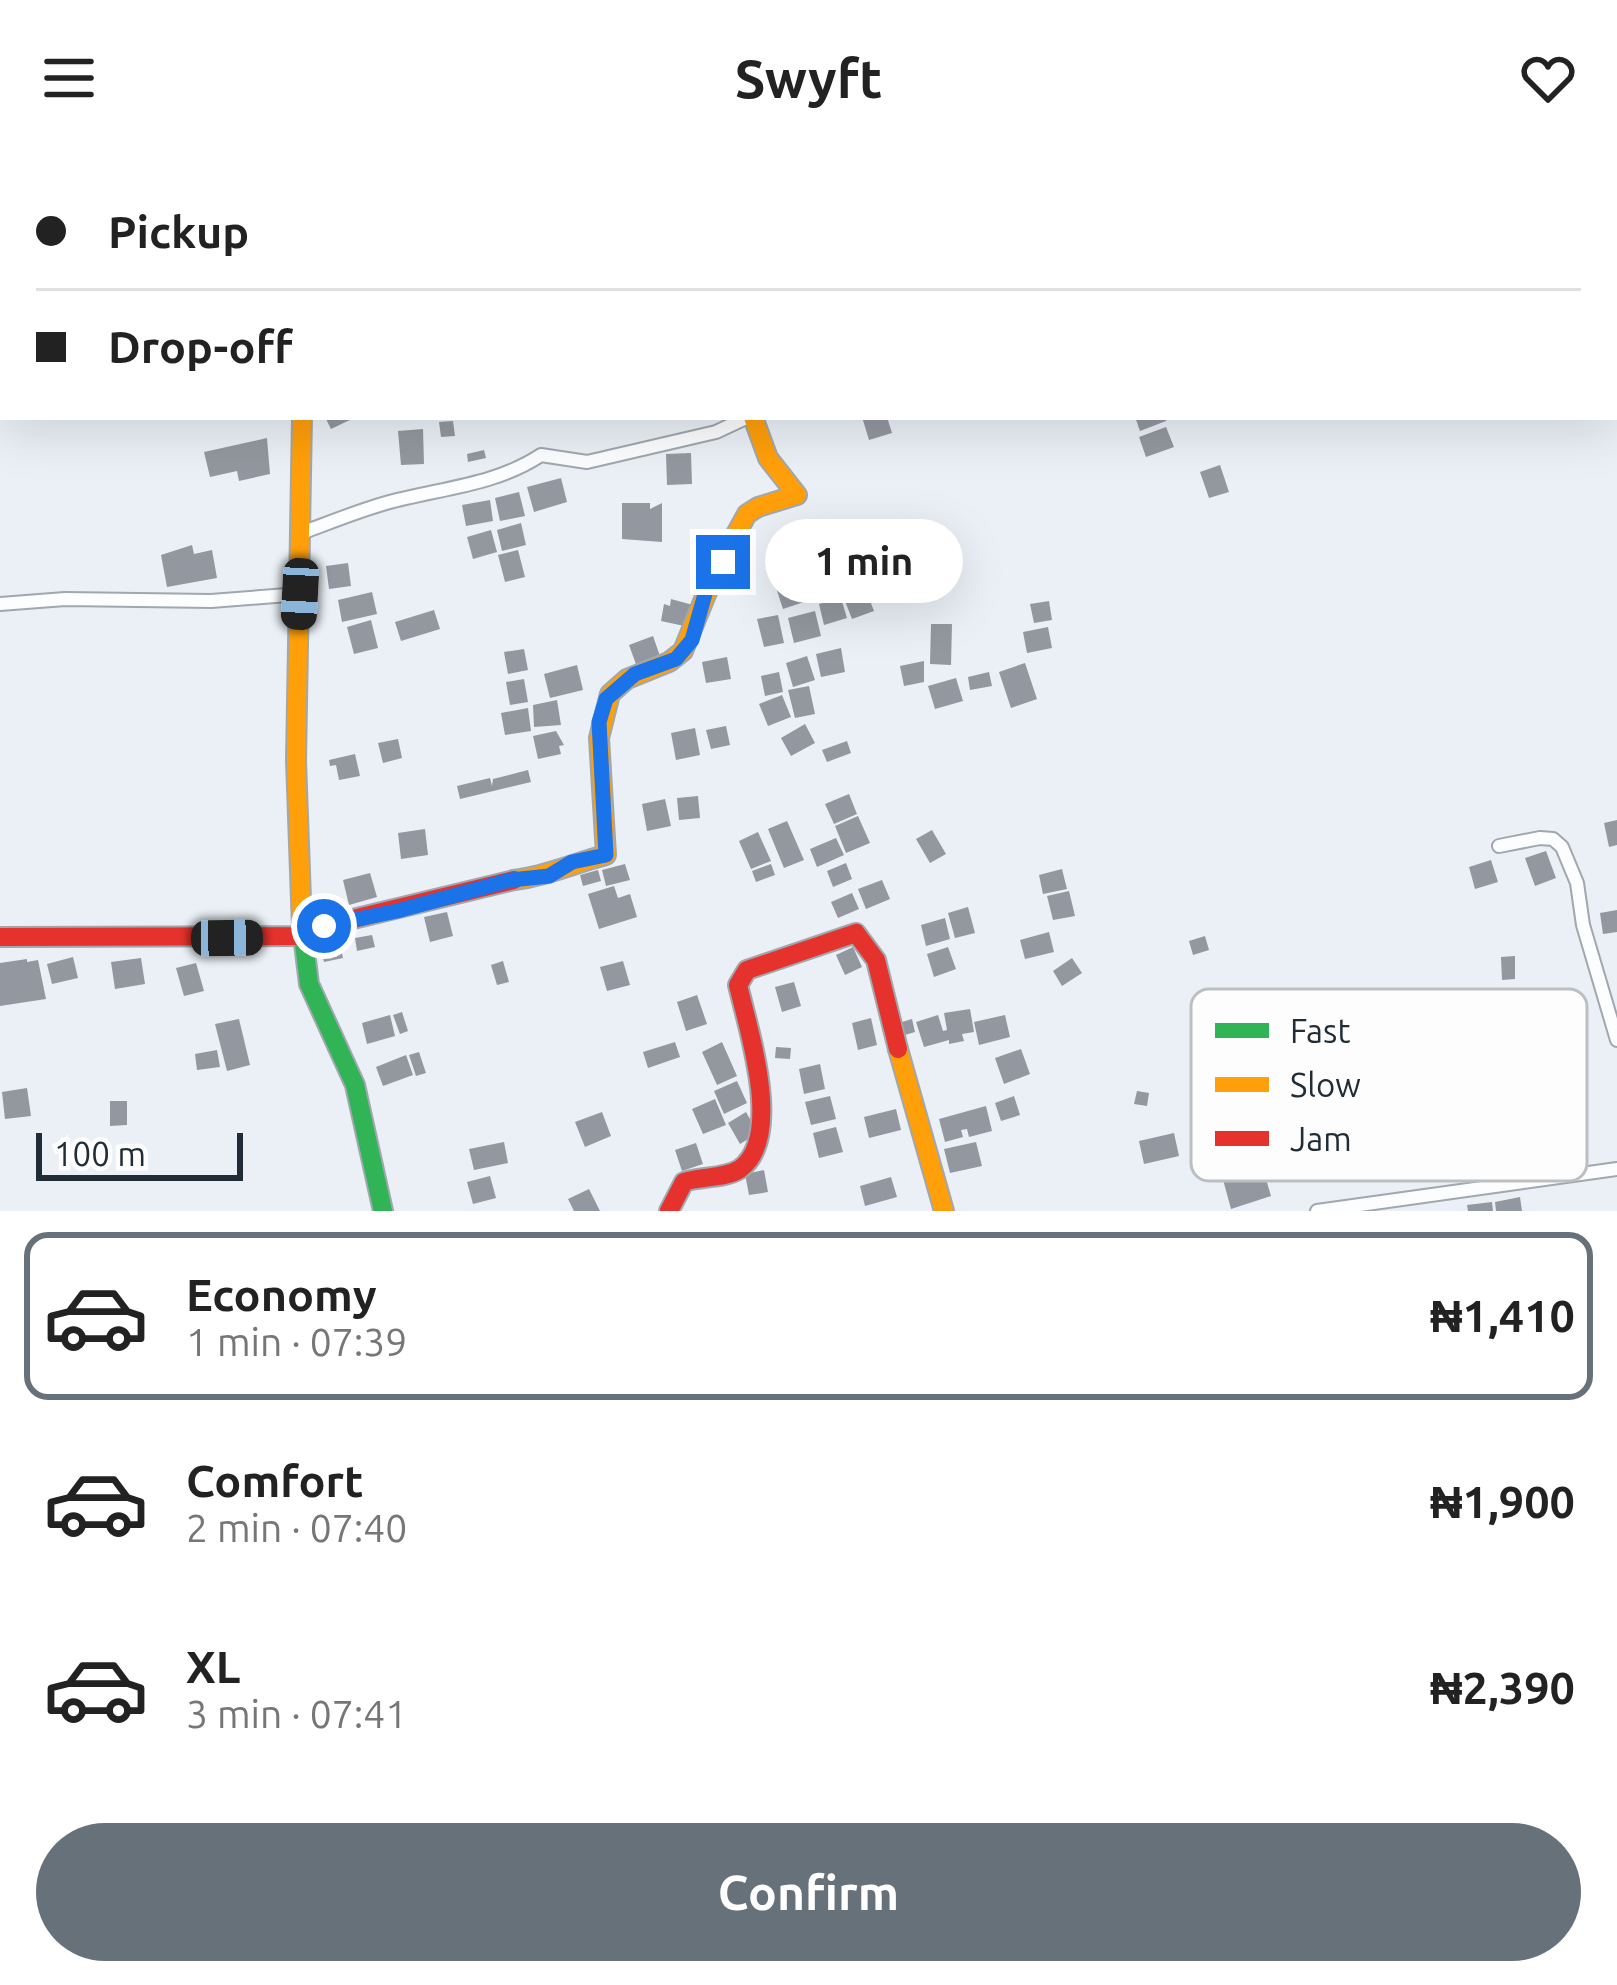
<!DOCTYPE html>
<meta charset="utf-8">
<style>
:root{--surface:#fff;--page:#f2f2f2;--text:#222;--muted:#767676;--line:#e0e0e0;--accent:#677179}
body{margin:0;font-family:Ubuntu,sans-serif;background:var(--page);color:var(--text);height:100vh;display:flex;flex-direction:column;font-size:45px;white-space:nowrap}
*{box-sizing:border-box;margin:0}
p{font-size:39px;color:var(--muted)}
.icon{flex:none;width:66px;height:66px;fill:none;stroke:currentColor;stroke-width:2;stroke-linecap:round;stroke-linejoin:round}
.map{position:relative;height:1055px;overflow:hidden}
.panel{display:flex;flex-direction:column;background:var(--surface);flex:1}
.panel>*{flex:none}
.hud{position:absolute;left:0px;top:0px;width:1617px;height:264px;box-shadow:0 12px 48px #0002;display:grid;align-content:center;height:264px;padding:0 36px;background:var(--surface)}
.scale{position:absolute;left:36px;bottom:30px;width:207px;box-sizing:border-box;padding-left:12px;border:6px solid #212d36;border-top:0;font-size:33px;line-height:42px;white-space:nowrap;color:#212d36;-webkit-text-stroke:9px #fdfdfd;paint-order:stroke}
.end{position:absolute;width:54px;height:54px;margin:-27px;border:15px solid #1a73e8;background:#fff;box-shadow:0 0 0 6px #fff}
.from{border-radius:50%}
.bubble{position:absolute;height:84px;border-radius:42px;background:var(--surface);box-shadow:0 12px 48px #0002;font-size:39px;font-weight:600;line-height:84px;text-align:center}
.car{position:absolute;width:36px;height:72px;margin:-36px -18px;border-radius:15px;box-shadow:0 0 9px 3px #0007;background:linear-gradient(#222 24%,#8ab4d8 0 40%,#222 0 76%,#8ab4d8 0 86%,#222 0)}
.hud b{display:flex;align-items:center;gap:42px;height:114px;font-size:45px}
.hud b+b{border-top:3px solid var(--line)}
.hud i{width:30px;height:30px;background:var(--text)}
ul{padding:21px 0 0;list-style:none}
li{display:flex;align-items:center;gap:36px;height:168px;margin:0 24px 18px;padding:0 12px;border:6px solid transparent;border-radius:24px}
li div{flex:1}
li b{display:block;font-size:45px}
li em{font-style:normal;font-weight:600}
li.selected{border-color:var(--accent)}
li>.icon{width:108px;height:108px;stroke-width:1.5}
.cta{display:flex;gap:24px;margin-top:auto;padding:24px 36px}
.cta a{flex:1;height:138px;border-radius:72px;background:var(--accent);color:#fff;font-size:48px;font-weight:600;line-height:138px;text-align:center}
header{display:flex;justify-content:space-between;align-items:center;height:156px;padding:0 36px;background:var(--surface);font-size:54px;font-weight:600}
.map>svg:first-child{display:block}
</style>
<header><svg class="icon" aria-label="menu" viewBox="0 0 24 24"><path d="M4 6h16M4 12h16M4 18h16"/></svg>Swyft<svg class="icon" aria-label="heart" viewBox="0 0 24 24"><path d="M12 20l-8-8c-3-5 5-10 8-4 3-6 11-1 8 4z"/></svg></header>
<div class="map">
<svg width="1617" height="1055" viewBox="0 0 1617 1055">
<rect width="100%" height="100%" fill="#eaf0f6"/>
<path fill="#93979f" d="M325,261H356L331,273Z
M862,261H887L892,277L869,284Z
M1135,261H1165L1166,265L1140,275Z
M453,265L455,280L441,281L439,266Z
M1166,271L1174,291L1146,301L1139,281Z
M423,273L424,308L401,309L398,275Z
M267,282L270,318L239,325L237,315L210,321L204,296Z
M484,294L486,302L468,306L467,298Z
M691,297L692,328L667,329L666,298Z
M1220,309L1229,336L1209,342L1200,316Z
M561,322L567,346L534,356L527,331Z
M519,336L525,360L500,365L495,342Z
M490,344L493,365L466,370L462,349Z
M622,347H650V353L662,347V386L622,383Z
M521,367L526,389L502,395L497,374Z
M491,374L497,396L473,403L467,381Z
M913,388L922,412L899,421L890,397Z
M192,389L194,398L212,394L217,422L167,431L161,399Z
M518,394L525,421L505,426L498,399Z
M348,407L351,430L329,433L326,410Z
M803,423L810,444L783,453L776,432Z
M865,432L874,455L852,463L843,440Z
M372,436L377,458L342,466L338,444Z
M841,442L847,462L824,469L819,448Z
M671,443L693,449L689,471L661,465L664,448L670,450Z
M1049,445L1052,464L1034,467L1030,448Z
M434,454L440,473L401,485L395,466Z
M815,455L821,480L794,487L788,462Z
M778,459L784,487L764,491L757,463Z
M371,464L378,492L354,498L347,471Z
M931,468H952L951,509L930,508Z
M1048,471L1052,492L1027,497L1023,476Z
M653,480L661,503L637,511L629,489Z
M841,492L845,516L821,521L816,498Z
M524,493L528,514L508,518L504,496Z
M807,500L815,524L793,531L786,507Z
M727,501L731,523L706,527L702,506Z
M924,505V526L904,530L900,510Z
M1025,507L1037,543L1011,552L999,516Z
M577,509L583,534L550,542L544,518Z
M779,516L783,536L765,540L761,520Z
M989,516L992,530L970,534L968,521Z
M956,522L963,545L935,553L928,530Z
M524,523L528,546L510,549L506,526Z
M809,530L815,558L795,562L788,534Z
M782,539L791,561L768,570L759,548Z
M557,544L561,569L534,571L533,549Z
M528,552L531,575L505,579L501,557Z
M805,568L815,587L791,600L781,582Z
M726,570L730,589L711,593L706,574Z
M695,572L700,599L676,604L671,577Z
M556,575L564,589L559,590L561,598L538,603L533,580Z
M398,583L402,602L383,607L378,587Z
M847,585L851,597L827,606L822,594Z
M355,598L360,620L339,624L336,609L330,610L329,604Z
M528,614L531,626L460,643L457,630L490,622L492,630L493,623Z
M849,638L857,658L834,668L825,648Z
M698,640L700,662L679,664L677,642Z
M665,643L671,670L647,675L642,648Z
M858,660L870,687L846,697L835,670Z
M1617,664V689L1609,691L1604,667Z
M787,665L804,704L784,712L768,673Z
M425,673L428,699L401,703L398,677Z
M932,674L946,698L930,707L916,683Z
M758,676L771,705L751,713L739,685Z
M836,682L844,699L817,711L810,693Z
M1546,695L1556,722L1535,730L1525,702Z
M1491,704L1498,726L1475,733L1469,711Z
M846,707L852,723L833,731L827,715Z
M625,708L630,724L606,730L602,714Z
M771,708L775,719L756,726L752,715Z
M1062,713L1067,733L1043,738L1039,719Z
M598,714L601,725L583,730L580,719Z
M370,717L377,741L349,749L343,724Z
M882,724L890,743L866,753L858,733Z
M614,730L618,742L630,738L637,761L599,773L588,738Z
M1069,735L1075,760L1053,764L1047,740Z
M852,737L859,753L838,762L831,746Z
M968,751L975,777L955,782L948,757Z
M1617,754V776L1603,778L1600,757Z
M447,756L453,780L430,786L424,761Z
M945,762L950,783L926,790L921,769Z
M1049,776L1054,796L1025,803L1020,784Z
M338,779L343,802L324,806L319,784Z
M372,779L375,791L357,795L355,782Z
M1205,780L1209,794L1193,799L1189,785Z
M853,791L862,811L845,819L836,799Z
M948,791L956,813L934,821L927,798Z
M1515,800V823L1502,824L1501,801Z
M73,801L78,822L52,828L47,808Z
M141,802L145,828L115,833L111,806Z
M1072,802L1082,817L1062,830L1053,815Z
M27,803V806L38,804L46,843L0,850V807Z
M503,805L509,826L497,829L491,809Z
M623,805L630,829L607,835L600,811Z
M196,807L204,835L184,840L176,812Z
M794,826L801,850L782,856L775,831Z
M697,839L707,868L686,875L677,846Z
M970,853L974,876L962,878L964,885L949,888V884L924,891L916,866L938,859L943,875L947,874L944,857Z
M402,856L408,875L400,878L393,859Z
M390,859L395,880L367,888L362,867Z
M1005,859L1010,881L979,889L974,866Z
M871,862L877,889L858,894L852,867Z
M239,863L250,909L227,915L215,868Z
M912,863L915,876L905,879L902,866Z
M675,886L680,901L648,912L643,896Z
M722,886L737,920L717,929L702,896Z
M776,891L791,892L790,903L775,902Z
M1021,893L1030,918L1004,928L995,902Z
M217,894L220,911L197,914L195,898Z
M419,896L426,917L416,920L409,899Z
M406,899L413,919L383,930L376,911Z
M820,908L825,933L804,938L799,913Z
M737,925L747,947L724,958L714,935Z
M27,932L31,960L5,963L2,936Z
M1137,935L1149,937L1147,950L1134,948Z
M830,940L836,963L811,969L805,946Z
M1014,940L1020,959L1001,965L995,947Z
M715,943L726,969L703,978L692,953Z
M110,945H127V969L110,970Z
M986,950L992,975L969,981L967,973L961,974L963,981L945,986L939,963Z
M896,953L901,974L869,982L864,961Z
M602,956L611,980L585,991L575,966Z
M746,956L758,977L740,988L728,967Z
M836,971L843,996L819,1002L813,977Z
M1174,977L1179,1000L1144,1008L1139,985Z
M504,986L508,1007L474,1014L469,993Z
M976,986L982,1010L950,1017L944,993Z
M696,987L703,1008L682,1015L675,994Z
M1256,989L1271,1040L1231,1053L1222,1020L1248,1012L1243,993Z
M764,1014L768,1036L749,1039L745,1018Z
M490,1020L496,1042L473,1048L467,1026Z
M891,1021L897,1041L865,1050L860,1030Z
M589,1033L600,1055H574L568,1043Z
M1520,1041L1522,1055H1496L1495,1046Z
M1492,1046L1493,1055H1468L1467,1049Z"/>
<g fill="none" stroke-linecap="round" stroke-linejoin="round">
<g stroke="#a0a7ae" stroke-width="16">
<path id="street" d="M611,0L613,3
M299,3V0
M0,86L3,85
M304,376C331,366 358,355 386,347C440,332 494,330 541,299L587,306L716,276L748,261
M0,448L65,443L211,445L300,438
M1499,690L1540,682L1553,683L1562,691L1577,727L1583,769L1617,884
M1317,1055L1617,1013"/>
</g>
<g stroke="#a0a7ae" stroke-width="22">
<path id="fast" d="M302,771L309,828L355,929L383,1055"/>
</g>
<g stroke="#a0a7ae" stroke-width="22">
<path id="slow" d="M302,261L296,605L302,771
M514,724C547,720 574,707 606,699L599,582L610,538L627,523L669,506L683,495L716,414L747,358L758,351L797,339L768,302L753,261
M898,893L944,1055"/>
</g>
<g stroke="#a0a7ae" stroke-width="22">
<path id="jam" d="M0,781L305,780L324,770L514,724
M669,1055L684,1026C701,1020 724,1023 740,1013C784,981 748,873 738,829L747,814L856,777L876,804L898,893"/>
</g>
<use href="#street" stroke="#fcfdfe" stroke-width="12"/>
<use href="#fast" stroke="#30b455" stroke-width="18"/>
<use href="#slow" stroke="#ff9f0a" stroke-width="18"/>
<use href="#jam" stroke="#e5322d" stroke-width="18"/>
</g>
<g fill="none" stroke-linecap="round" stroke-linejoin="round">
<path stroke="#1a73e8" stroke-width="15" d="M324,770L397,755L511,724L549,720L572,706L606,699L599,566L606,543L635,518L676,503L692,484L707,431L723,406"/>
</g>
<rect x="1191" y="833" width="396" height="192" rx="18" fill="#fdfdfd" stroke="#bbbfc1" stroke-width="3"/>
<rect x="1215" y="867" width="54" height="15" fill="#30b455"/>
<rect x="1215" y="921" width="54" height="15" fill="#ff9f0a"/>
<rect x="1215" y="975" width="54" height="15" fill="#e5322d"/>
<g font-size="33" fill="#212d36">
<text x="1290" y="887">Fast</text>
<text x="1290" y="941">Slow</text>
<text x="1290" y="995">Jam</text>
</g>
</svg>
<div class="scale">100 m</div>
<i class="end from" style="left:324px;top:770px"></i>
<i class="end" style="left:723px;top:406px"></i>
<div class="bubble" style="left:765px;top:363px;width:198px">1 min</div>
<i class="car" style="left:300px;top:438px;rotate:183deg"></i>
<i class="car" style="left:227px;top:782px;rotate:89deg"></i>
<div class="hud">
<b><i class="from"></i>Pickup</b>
<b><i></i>Drop-off</b>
</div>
</div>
<section class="panel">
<ul>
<li class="selected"><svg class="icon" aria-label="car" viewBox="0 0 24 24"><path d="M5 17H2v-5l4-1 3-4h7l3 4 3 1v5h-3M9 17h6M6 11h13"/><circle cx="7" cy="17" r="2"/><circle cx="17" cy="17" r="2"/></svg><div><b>Economy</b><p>1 min · 07:39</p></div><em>₦1,410</em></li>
<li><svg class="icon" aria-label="car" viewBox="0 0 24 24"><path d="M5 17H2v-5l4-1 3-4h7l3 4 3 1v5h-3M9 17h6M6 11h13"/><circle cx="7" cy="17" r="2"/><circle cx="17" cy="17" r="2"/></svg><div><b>Comfort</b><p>2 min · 07:40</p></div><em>₦1,900</em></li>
<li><svg class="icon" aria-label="car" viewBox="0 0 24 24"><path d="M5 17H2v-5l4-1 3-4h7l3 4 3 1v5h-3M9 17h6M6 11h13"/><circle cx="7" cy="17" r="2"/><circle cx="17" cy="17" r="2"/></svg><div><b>XL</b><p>3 min · 07:41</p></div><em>₦2,390</em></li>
</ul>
<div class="cta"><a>Confirm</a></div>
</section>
